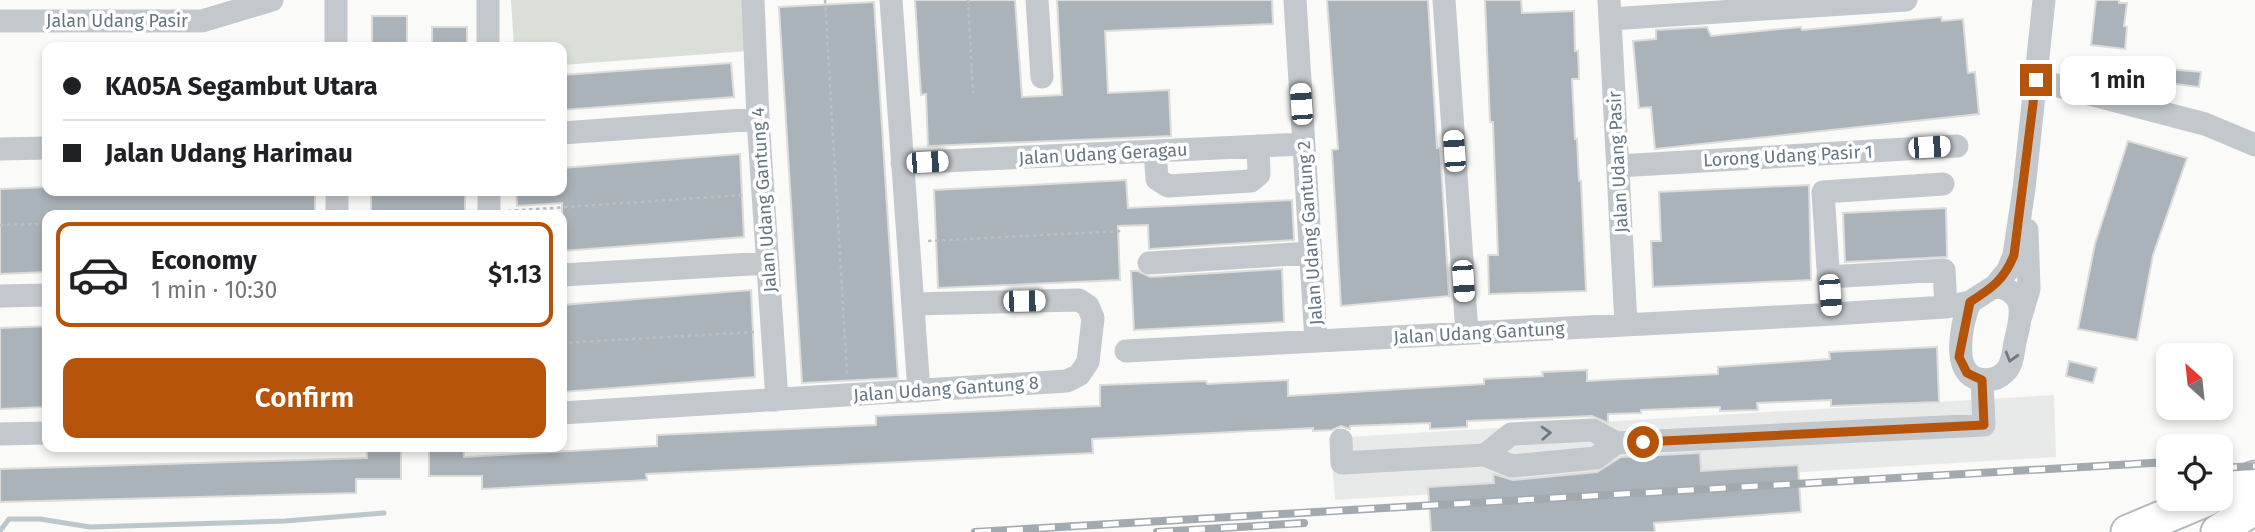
<!DOCTYPE html>
<meta charset="utf-8">
<style>
:root{--surface:#fff;--page:#f6f6f6;--text:#202124;--muted:#757577;--line:#e0e0e0;--accent:#b45309}
body{margin:0;font-family:"Fira Sans",sans-serif;background:var(--page);color:var(--text);height:100vh;display:flex;flex-direction:column;font-size:26px;white-space:nowrap}
*{box-sizing:border-box;margin:0}
p{font-size:23px;color:var(--muted)}
.icon{flex:none;width:38px;height:38px;fill:none;stroke:currentColor;stroke-width:2;stroke-linecap:round;stroke-linejoin:round}
.map{position:relative;flex:1;overflow:hidden}
.panel{position:absolute;left:42px;top:210px;width:525px;height:242px;display:flex;flex-direction:column;background:var(--surface);border-radius:14px;box-shadow:0 4px 10px #0003}
.panel>*{flex:none}
.top-card{position:absolute;left:42px;top:42px;width:525px;height:154px;border-radius:14px;box-shadow:0 4px 10px #0003;display:grid;align-content:center;height:154px;padding:0 21px;background:var(--surface)}
.needle{width:46px;rotate:333deg}
.controls{position:absolute;left:2156px;top:343px;display:grid;gap:14px}
.controls a{display:grid;place-items:center;width:77px;height:77px;border-radius:14px;background:var(--surface);box-shadow:0 4px 10px #0003;font-size:35px}
.end{position:absolute;width:32px;height:32px;margin:-16px;border:9px solid #b45309;background:#fff;box-shadow:0 0 0 4px #fff}
.from{border-radius:50%}
.bubble{position:absolute;height:49px;border-radius:14px;background:var(--surface);box-shadow:0 4px 10px #0003;font-size:23px;font-weight:600;line-height:49px;text-align:center}
.car{position:absolute;width:21px;height:42px;margin:-21px -10px;border-radius:9px;box-shadow:0 0 5px 2px #0007;background:linear-gradient(#fff 24%,#345 0 40%,#fff 0 76%,#345 0 86%,#fff 0)}
.top-card b{display:flex;align-items:center;gap:24px;height:66px;font-size:26px}
.top-card b+b{border-top:2px solid var(--line)}
.top-card i{width:18px;height:18px;background:var(--text)}
ul{padding:12px 0 0;list-style:none}
li{display:flex;align-items:center;gap:21px;height:105px;margin:0 14px 10px;padding:0 7px;border:4px solid transparent;border-radius:14px}
li div{flex:1}
li b{display:block;font-size:26px}
li em{font-style:normal;font-weight:600}
li.current{border-color:var(--accent)}
li>.icon{width:63px;height:63px;stroke-width:1.5}
.cta{display:flex;gap:14px;margin-top:auto;padding:14px 21px}
.cta a{flex:1;height:80px;border-radius:14px;background:var(--accent);color:#fff;font-size:28px;font-weight:600;line-height:80px;text-align:center}
.map>svg:first-child{display:block}
</style>
<div class="map">
<svg width="2255" height="532" viewBox="0 0 2255 532">
<rect width="100%" height="100%" fill="#fafaf8"/>
<path fill="#e8e9e9" d="M2054,395L2056,457L1335,500L1330,438Z"/>
<path fill="#dadfd7" d="M511,0H743L747,51L562,65V47H514Z"/>
<g fill="none" stroke-linecap="round" stroke-linejoin="round">
<path stroke="#bbc7cb" stroke-width="5" d="M0,531L9,519H40L90,527L285,521L384,513"/>
</g>
<path fill="#aab3b9" stroke="#dcdcda" stroke-width="2" d="M915,0H1015L1022,97L1062,95L1057,0H1272L1273,24L1105,31L1108,93L1169,90L1171,136L928,146L926,94L921,95Z
M1327,0H1428L1437,148H1440L1449,296L1341,306L1332,150L1338,149Z
M1485,0H1521L1522,13L1574,11L1575,51H1578L1579,79H1572L1575,139H1577L1579,181H1581L1586,291L1489,294L1488,255H1498L1493,122H1490Z
M2096,0H2119V3H2127L2124,26L2127,27L2125,49L2091,45Z
M874,2L898,378L802,383L779,7Z
M372,16H407V47H372Z
M1941,17L1942,21L1963,19L1968,73L1975,72L1979,114L1655,149L1651,107L1639,108L1633,41L1656,39V30L1707,27L1711,36L1801,27L1802,30Z
M432,27H467V47H432Z
M731,63L734,97L562,110V75Z
M2168,69L2201,72L2199,87L2166,83Z
M2128,141L2187,158L2153,255L2137,340L2078,329L2095,244Z
M740,154L744,237L562,251V203L517,206L516,191H562V168Z
M1126,180L1128,208L1292,200L1294,240L1149,249L1148,225L1118,226L1120,280L938,288L934,190Z
M1809,185L1811,280L1653,287L1651,241H1661L1659,192Z
M47,187V191H315V211L200,215H47V272L0,274V189Z
M371,191H465V215H371Z
M1946,208L1947,257L1845,262L1843,213Z
M1282,269L1284,322L1134,330L1131,271H1138L1150,277Z
M751,290L755,377L562,392V305Z
M47,326V407L0,409V328Z
M1937,347L1939,402L1831,406V400L1757,403L1758,410L1720,411V407L1641,410V413L1608,414V423L1592,416L1467,421V427L1430,429V423L1350,426V429L1341,426L1332,430L1313,431V428L1092,439L1093,453L646,474L647,480L482,489V476H429V446H464V457L657,446V435L876,425V416L1100,406V385L1206,381L1207,384L1288,380V396L1484,384V379L1543,376L1542,372L1587,370V381L1718,374V367L1830,359L1829,352Z
M2069,361L2097,368L2093,383L2066,376Z
M367,446H401V479H356V493L0,502V469L367,458Z
M1700,453L1701,471L1798,465L1801,512L1654,523L1655,532H1431L1428,487L1494,483L1493,474L1513,480L1597,472L1621,457Z"/>
<g fill="none" stroke-linecap="round" stroke-linejoin="round">
<g stroke="#b4b9bd" stroke-width="37">
<path id="highway" d="M2221,493L2255,478
M2128,532L2207,499
M2218,532L2255,507"/>
</g>
<path stroke="#bbbfc2" stroke-width="2.5" stroke-dasharray="3.5 3.5" stroke-linecap="butt" d="M825,0L847,374
M968,0L973,93
M508,211L742,195
M0,225L47,224
M928,241L1121,231
M562,343L754,332"/>
<path stroke="#c3c8cc" stroke-width="23" d="M336,0V47
M488,0V47
M753,0L758,119L777,400
M891,0L919,391
M1037,0L1042,77
M1295,0L1316,341
M1444,0L1467,333
M1609,0L1626,324
M1610,19L1906,0
M0,21H202L272,0
M2036,80L2205,124L2255,145
M562,133L758,119
M0,149L47,148
M1155,151L1157,179L1168,186L1251,181L1259,174L1258,146
M902,163L1304,144
M1618,166L1957,146
M489,191V215
M337,215V191
M1149,263L1311,253
M562,275L768,263
M1828,277L1944,270L1946,307
M0,296L47,295
M1970,302C1962,322 1950,373 1979,379C1989,381 1998,379 2005,372C2013,365 2013,352 2015,342C2021,318 2029,292 1995,286
M1831,314L1823,192L1943,184
M2021,316L2029,289L2027,230
M1126,351L1816,315L1946,307L1970,302L1995,286L2008,270L2014,255L2024,189L2044,0
M562,413L1067,381L1079,375L1088,362L1093,318L1088,306L1079,300L913,304
M0,434L47,433
M1341,440L1342,463L1485,455L1512,466L1596,458L1616,443
M1485,455L1511,434L1593,430L1616,443L1984,425L1982,380"/>
<use href="#highway" stroke="#fff" stroke-width="33"/>
<g stroke="#a2aab0" stroke-width="8">
<path id="rail" d="M2221,468L2255,466
M975,532L2168,462
M1157,532L1304,523"/>
</g>
<use href="#rail" stroke="#fff" stroke-width="5" stroke-dasharray="16" stroke-linecap="butt"/>
</g>
<defs><path id="oneway-chevron" d="M-2-3.5L2.5 0L-2 3.5" fill="none" stroke-width="1.6" stroke-linecap="round" stroke-linejoin="round" transform="scale(1.75)"/></defs>
<g stroke="#6a7a87">
<use href="#oneway-chevron" transform="translate(2011 357) rotate(106)"/>
<use href="#oneway-chevron" transform="translate(1546 433) rotate(-3)"/>
</g>
<g fill="none" stroke-linecap="round" stroke-linejoin="round">
<path stroke="#b45309" stroke-width="9" d="M1643,442L1984,425L1982,380L1967,373L1959,357L1970,302C1992,288 2004,280 2014,255L2036,80"/>
</g>
<g text-anchor="middle" stroke-width="7" stroke-linejoin="round" paint-order="stroke">
<g font-size="18" fill="#657683" stroke="#fff">
<text x="117" y="27">Jalan Udang Pasir</text>
<text transform="translate(1103 154) rotate(-3)" y="6">Jalan Udang Geragau</text>
<text transform="translate(1788 156) rotate(-3)" y="6">Lorong Udang Pasir 1</text>
<text transform="translate(1618 162) rotate(-93)" y="6">Jalan Udang Pasir</text>
<text transform="translate(764 200) rotate(-94)" y="6">Jalan Udang Gantung 4</text>
<text transform="translate(1310 233) rotate(-94)" y="6">Jalan Udang Gantung 2</text>
<text transform="translate(1479 333) rotate(-3)" y="6">Jalan Udang Gantung</text>
<text transform="translate(946 389) rotate(-4)" y="6">Jalan Udang Gantung 8</text>
</g>
</g>
</svg>
<div class="controls">
<a><svg class="needle" viewBox="-14 -14 28 28"><path d="M0-13l5 13h-10z" fill="#e53935"/><path d="M0 13l5-13h-10z" fill="#757577"/></svg></a>
<a><svg class="icon" aria-label="locate" viewBox="0 0 24 24"><circle cx="12" cy="12" r="6"/><path d="M12 2v4M12 18v4M2 12h4M18 12h4"/></svg></a>
</div>
<i class="end from" style="left:1643px;top:442px"></i>
<i class="end" style="left:2036px;top:80px"></i>
<div class="bubble" style="left:2060px;top:56px;width:116px">1 min</div>
<i class="car" style="left:1301px;top:104px;rotate:356deg"></i>
<i class="car" style="left:1929px;top:147px;rotate:86deg"></i>
<i class="car" style="left:1454px;top:151px;rotate:356deg"></i>
<i class="car" style="left:927px;top:162px;rotate:87deg"></i>
<i class="car" style="left:1463px;top:281px;rotate:176deg"></i>
<i class="car" style="left:1830px;top:295px;rotate:176deg"></i>
<i class="car" style="left:1024px;top:301px;rotate:89deg"></i>
<div class="top-card">
<b><i class="from"></i>KA05A Segambut Utara</b>
<b><i></i>Jalan Udang Harimau</b>
</div>
<section class="panel">
<ul>
<li class="current"><svg class="icon" aria-label="car" viewBox="0 0 24 24"><path d="M5 17H2v-5l4-1 3-4h7l3 4 3 1v5h-3M9 17h6M6 11h13"/><circle cx="7" cy="17" r="2"/><circle cx="17" cy="17" r="2"/></svg><div><b>Economy</b><p>1 min · 10:30</p></div><em>$1.13</em></li>
</ul>
<div class="cta"><a>Confirm</a></div>
</section>
</div>
